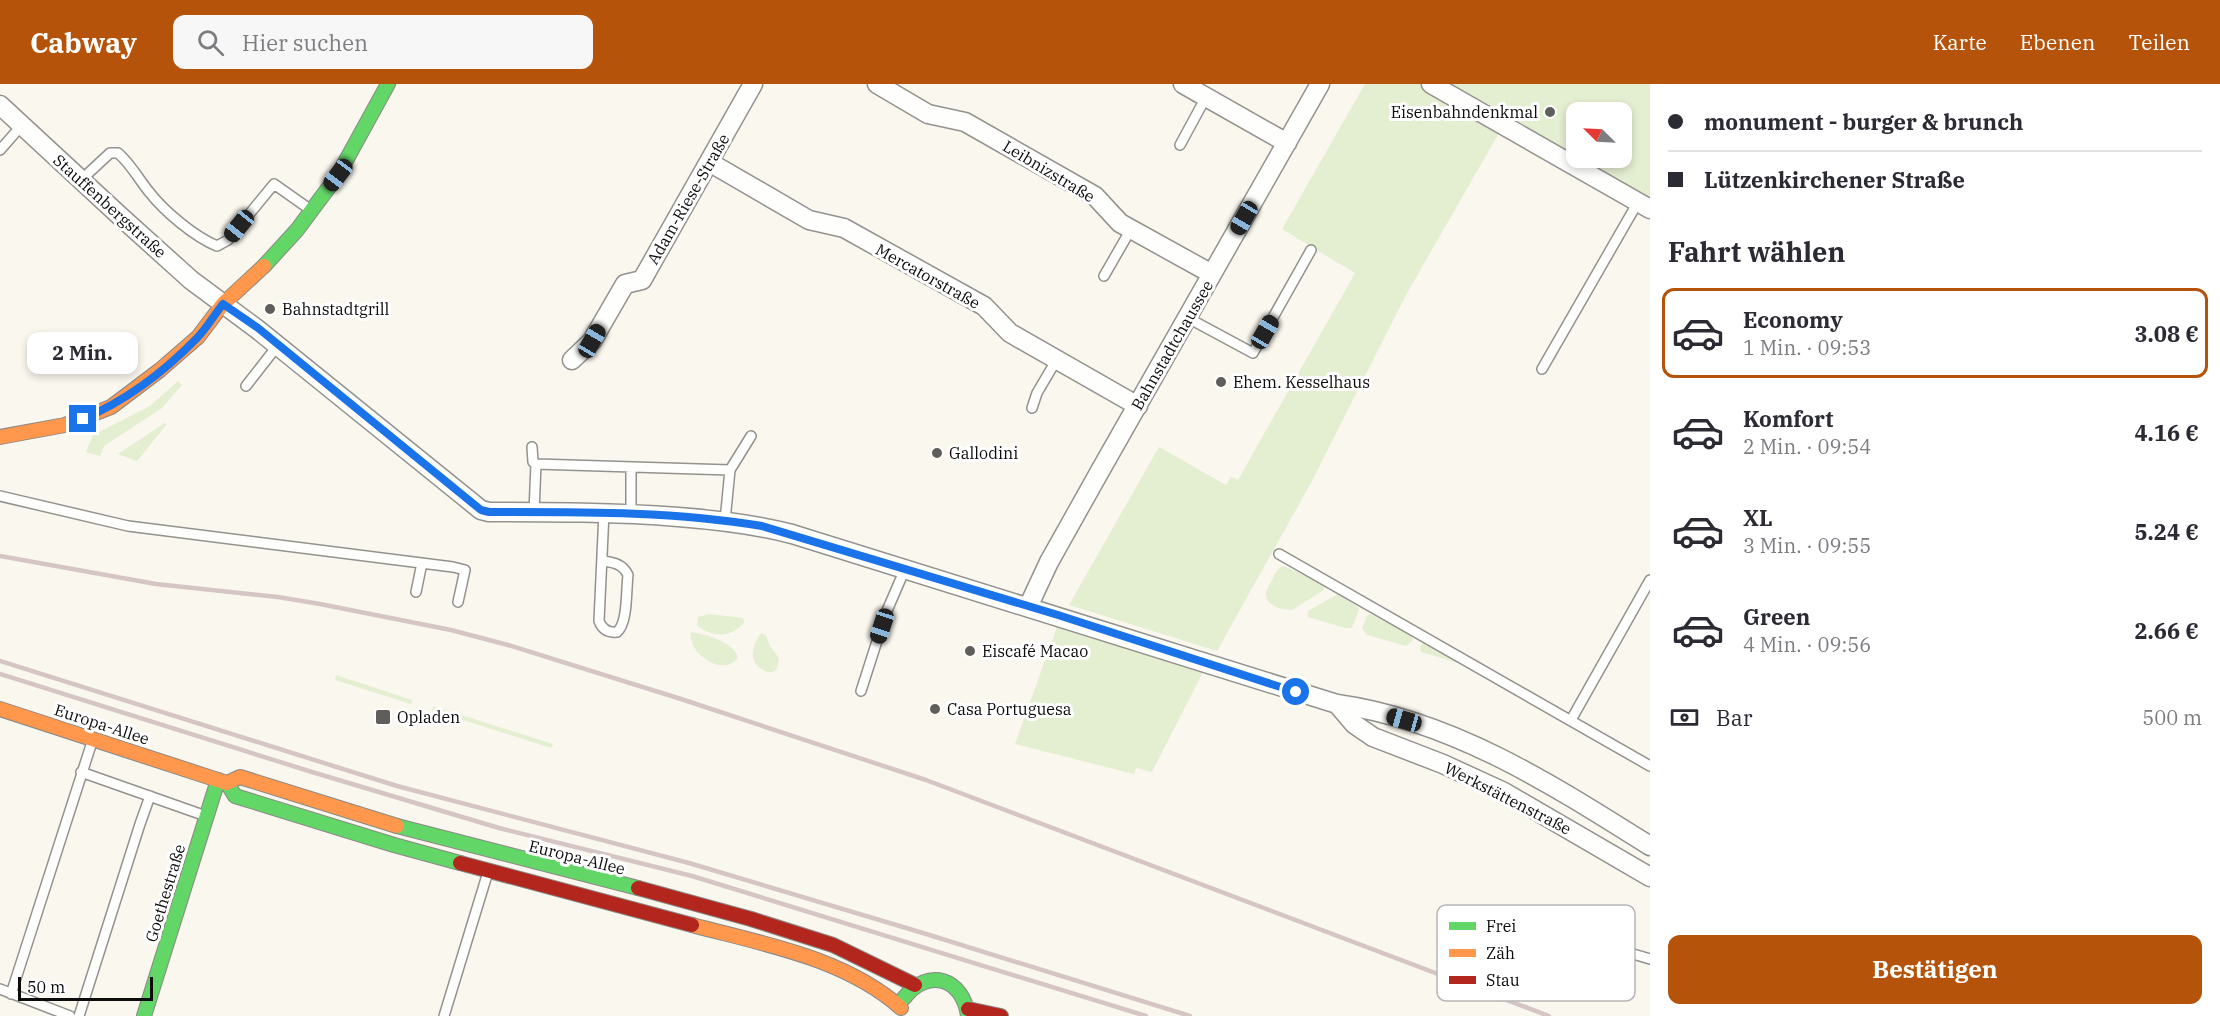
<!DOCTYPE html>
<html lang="de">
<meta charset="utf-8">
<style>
:root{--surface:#fff;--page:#f7f7f7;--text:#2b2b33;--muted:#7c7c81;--line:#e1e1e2;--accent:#b45309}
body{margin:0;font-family:"IBM Plex Serif",serif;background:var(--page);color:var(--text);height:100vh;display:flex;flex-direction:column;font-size:22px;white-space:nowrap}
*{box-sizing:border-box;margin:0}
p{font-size:20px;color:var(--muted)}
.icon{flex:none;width:33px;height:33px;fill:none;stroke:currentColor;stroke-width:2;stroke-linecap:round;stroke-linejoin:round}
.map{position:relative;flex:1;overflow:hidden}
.side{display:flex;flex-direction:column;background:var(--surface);width:570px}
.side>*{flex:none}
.top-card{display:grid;align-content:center;height:132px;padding:0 18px;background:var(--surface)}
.needle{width:39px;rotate:294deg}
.fabs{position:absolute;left:1566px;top:18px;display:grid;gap:12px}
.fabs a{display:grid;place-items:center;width:66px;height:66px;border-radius:12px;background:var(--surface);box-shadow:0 3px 9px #0003;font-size:30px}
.scale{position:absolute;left:18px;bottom:15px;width:135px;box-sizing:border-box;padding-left:6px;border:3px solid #0c0c0c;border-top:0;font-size:16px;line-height:21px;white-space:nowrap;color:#0c0c0c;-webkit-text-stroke:4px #fff;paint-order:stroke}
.end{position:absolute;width:27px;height:27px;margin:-14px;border:8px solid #1a73e8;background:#fff;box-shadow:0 0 0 3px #fff}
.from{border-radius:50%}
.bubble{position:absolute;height:42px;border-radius:12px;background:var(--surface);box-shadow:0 3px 9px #0003;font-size:20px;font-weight:700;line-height:42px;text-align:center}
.car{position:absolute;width:18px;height:36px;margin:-18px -9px;border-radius:8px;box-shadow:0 0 4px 2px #0007;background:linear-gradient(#222 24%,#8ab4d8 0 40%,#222 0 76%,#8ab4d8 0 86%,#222 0)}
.top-card b{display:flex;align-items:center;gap:21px;height:57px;font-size:22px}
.top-card b+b{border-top:2px solid var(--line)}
.top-card i{width:15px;height:15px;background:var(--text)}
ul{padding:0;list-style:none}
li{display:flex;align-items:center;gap:18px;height:90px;margin:0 12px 9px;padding:0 6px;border:3px solid transparent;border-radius:12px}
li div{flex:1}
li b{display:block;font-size:22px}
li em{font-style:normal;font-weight:700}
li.current{border-color:var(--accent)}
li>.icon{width:54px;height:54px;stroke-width:1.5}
h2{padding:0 18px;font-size:27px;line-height:72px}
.pay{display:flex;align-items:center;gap:15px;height:66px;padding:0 18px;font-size:22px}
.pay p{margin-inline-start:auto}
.primary-button{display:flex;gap:12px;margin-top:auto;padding:12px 18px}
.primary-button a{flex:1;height:69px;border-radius:12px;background:var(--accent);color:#fff;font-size:24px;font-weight:700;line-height:69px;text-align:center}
header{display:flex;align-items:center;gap:36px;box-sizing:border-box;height:84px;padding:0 30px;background:var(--accent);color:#fff}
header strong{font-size:28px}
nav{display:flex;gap:33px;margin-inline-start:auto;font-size:21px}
.search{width:420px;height:54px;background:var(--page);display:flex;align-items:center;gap:15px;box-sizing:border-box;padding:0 21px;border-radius:12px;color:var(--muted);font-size:22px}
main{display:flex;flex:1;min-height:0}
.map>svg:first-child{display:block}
</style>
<header>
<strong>Cabway</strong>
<div class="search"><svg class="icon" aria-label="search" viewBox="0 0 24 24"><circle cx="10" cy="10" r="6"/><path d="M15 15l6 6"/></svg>Hier suchen</div>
<nav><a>Karte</a><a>Ebenen</a><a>Teilen</a></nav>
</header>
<main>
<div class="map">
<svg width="1650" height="932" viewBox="0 0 1650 932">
<rect width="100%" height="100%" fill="#faf7ef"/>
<path fill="#e4eed0" d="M1365,0H1650V115L1577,74H1622V28H1576V73L1507,35L1406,211L1312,397L1217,567L1069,521L1159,363L1226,401L1231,393L1238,396L1355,189L1282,145Z
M178,297L182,301L162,324L104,362L100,372L86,368L93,351L150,322Z
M165,339L167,340L137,377L118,370Z
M1284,482L1323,500L1324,506L1292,526C1282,526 1265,522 1266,509C1266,505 1270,500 1272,496C1275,489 1278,484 1284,482Z
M1338,510L1358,523L1359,526L1352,544H1345L1308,533V527Z
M709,530L743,534L744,539C731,554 712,554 697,541L698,533Z
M1370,530L1412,551L1413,556L1406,562L1367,551L1362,544L1367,532Z
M1057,543L1203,588L1152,688L1136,684L1134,690L1015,660Z
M691,548C705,550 735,558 738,574C721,595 686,566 691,548Z
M761,549L766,551L770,562L779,574L777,585L773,588C767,589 765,587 760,584C747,574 754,560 761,549Z
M1423,559L1459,578L1458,579L1421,568L1420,563Z
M336,591L412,616L411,620L335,596Z
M433,622L553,660L551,664L432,626Z"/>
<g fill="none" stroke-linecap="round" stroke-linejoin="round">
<g stroke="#93928e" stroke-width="12">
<path id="lane" d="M1180,61L1206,13
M0,66L22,41
M81,96L110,69H118C131,80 139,96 150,109C165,128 195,153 217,162L228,156L274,100L308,124
M1104,192L1131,145
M1188,234L1253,269L1311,166
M1542,285L1638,118
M246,302L278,261
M1032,324L1037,309L1057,275
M532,363L533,378L536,380L730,386
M0,412L128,442L453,483L465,486L458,518
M534,428L536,380
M631,430V385
M725,437L730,386L751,352
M1279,470L1650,682
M602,477C613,478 623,480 628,491C626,506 628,539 617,548C608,549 602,545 599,537L604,428
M416,508L422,479
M861,607L886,529L905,485
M1571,636L1650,496
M81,688L203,731
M1589,857L1650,875
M0,905L70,932
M11,910L92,658
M79,932L140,740L150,712
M444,932L488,788"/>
</g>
<g stroke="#93928e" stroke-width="21">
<path id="street" d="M877,0L928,30L965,38L1095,112L1120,139L1212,190
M1183,0L1287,59
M1431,0L1650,125
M0,21L120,132L191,196L257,245L481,426L489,428C552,428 615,428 678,433C717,436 754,440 792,450L1337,620C1452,636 1553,701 1650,762
M709,78L809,136L844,144L984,222L1010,249L1138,322
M572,276L592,257L625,200L642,196L753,0
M1028,523L1049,478L1100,387L1320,0
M1337,620L1354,640L1373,653L1443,680L1504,708L1650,793"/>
</g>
<g stroke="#8a8885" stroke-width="16">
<path id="fast" d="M264,182L297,146L338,91L388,0
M227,699L235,712L394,761L460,779
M397,742L638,804
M904,914C928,883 963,894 968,932
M144,932L218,696"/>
</g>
<g stroke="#8a8885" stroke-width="16">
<path id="slow" d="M0,353L65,341L111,323L160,286L198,253L223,220L264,182
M0,625L227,699L240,693L397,742
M692,841C763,860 845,874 901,924"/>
</g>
<g stroke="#8a8885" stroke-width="16">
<path id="jam" d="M460,779L692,841
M638,804L751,835L833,861L915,901
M968,925L1001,932"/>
</g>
<use href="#lane" stroke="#fefefd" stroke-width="9"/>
<use href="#street" stroke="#fefefd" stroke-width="18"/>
<use href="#fast" stroke="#63d668" stroke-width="14"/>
<use href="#slow" stroke="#ff974d" stroke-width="14"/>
<use href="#jam" stroke="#b3261e" stroke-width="14"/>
<path stroke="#d5c6c5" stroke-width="4.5" d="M0,472L156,500L278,513L320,520L451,546L508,561L681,615L926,696L1549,932
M0,577L397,702L689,779L923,849L1190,932
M0,590L312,688L499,744L692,792L1146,932"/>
</g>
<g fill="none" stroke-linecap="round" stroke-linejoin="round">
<path stroke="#1a73e8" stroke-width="8" d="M83,335C125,317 165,287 197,254C207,244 214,231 223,220L258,244L481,426L489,428C580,428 672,427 762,442L1058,531L1296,608"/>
</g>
<g fill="#5f5e5b" stroke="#fff" stroke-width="2">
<circle cx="1550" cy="28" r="6"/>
<circle cx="270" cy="225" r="6"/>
<circle cx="1221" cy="298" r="6"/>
<circle cx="937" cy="369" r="6"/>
<circle cx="970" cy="567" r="6"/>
<circle cx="935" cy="625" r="6"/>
<rect x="375" y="625" width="16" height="16" rx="3"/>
</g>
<g text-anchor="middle" stroke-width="6" stroke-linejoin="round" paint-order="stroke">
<g font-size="16" fill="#0c0c0c" stroke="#fff" text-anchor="start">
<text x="1538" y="34" text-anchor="end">Eisenbahndenkmal</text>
<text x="282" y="231">Bahnstadtgrill</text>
<text x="1233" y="304">Ehem. Kesselhaus</text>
<text x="949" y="375">Gallodini</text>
<text x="982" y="573">Eiscafé Macao</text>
<text x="947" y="631">Casa Portuguesa</text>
<text x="397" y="639">Opladen</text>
</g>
<g font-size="16" fill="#0c0c0c" stroke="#fff">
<text transform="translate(1049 87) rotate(31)" y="6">Leibnizstraße</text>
<text transform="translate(688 115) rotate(-60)" y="6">Adam-Riese-Straße</text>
<text transform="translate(110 122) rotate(42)" y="6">Stauffenbergstraße</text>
<text transform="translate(928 192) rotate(29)" y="6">Mercatorstraße</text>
<text transform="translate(1172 261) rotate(-60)" y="6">Bahnstadtchaussee</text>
<text transform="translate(102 640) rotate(18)" y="6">Europa-Allee</text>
<text transform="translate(1508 714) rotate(27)" y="6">Werkstättenstraße</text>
<text transform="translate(577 773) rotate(14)" y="6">Europa-Allee</text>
<text transform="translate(165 809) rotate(-73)" y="6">Goethestraße</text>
</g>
</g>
<rect x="1437" y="821" width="198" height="96" rx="9" fill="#fff" stroke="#b6b6b6" stroke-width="1.5"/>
<rect x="1449" y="838" width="27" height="8" fill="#63d668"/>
<rect x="1449" y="865" width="27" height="8" fill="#ff974d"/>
<rect x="1449" y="892" width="27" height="8" fill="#b3261e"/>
<g font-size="16" fill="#0c0c0c">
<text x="1486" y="848">Frei</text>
<text x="1486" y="875">Zäh</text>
<text x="1486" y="902">Stau</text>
</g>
</svg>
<div class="fabs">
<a><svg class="needle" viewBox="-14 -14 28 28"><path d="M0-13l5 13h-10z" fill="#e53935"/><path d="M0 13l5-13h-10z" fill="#7c7c81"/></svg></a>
</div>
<div class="scale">50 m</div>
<i class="end from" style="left:1296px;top:608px"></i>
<i class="end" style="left:83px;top:335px"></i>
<div class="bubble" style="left:27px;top:248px;width:111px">2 Min.</div>
<i class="car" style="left:338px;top:91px;rotate:217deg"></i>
<i class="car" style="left:1244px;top:134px;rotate:210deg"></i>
<i class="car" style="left:239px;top:142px;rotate:219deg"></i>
<i class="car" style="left:1265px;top:248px;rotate:30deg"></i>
<i class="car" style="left:592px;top:257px;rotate:30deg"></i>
<i class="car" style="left:882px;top:542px;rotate:198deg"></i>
<i class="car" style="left:1404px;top:636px;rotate:286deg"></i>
</div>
<section class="side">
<div class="top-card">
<b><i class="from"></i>monument - burger &amp; brunch</b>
<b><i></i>Lützenkirchener Straße</b>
</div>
<h2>Fahrt wählen</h2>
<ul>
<li class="current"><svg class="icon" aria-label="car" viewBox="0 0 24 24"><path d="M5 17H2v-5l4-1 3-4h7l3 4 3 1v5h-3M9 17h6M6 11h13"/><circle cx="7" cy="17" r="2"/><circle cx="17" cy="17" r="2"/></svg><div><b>Economy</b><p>1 Min. · 09:53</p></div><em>3.08 €</em></li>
<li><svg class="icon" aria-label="car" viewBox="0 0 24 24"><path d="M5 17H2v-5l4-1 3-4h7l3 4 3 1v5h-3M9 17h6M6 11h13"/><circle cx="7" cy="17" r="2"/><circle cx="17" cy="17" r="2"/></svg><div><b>Komfort</b><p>2 Min. · 09:54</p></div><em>4.16 €</em></li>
<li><svg class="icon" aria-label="car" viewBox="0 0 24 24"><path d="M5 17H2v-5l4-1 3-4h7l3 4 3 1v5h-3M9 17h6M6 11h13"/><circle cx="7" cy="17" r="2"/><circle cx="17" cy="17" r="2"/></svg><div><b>XL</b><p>3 Min. · 09:55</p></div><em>5.24 €</em></li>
<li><svg class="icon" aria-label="car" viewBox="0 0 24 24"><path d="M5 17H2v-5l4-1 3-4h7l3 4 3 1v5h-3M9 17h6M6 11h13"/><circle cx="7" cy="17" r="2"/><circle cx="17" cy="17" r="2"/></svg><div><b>Green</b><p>4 Min. · 09:56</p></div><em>2.66 €</em></li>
</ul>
<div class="pay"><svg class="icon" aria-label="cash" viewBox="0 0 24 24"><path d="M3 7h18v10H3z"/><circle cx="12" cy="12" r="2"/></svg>Bar<p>500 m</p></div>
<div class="primary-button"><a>Bestätigen</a></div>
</section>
</main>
